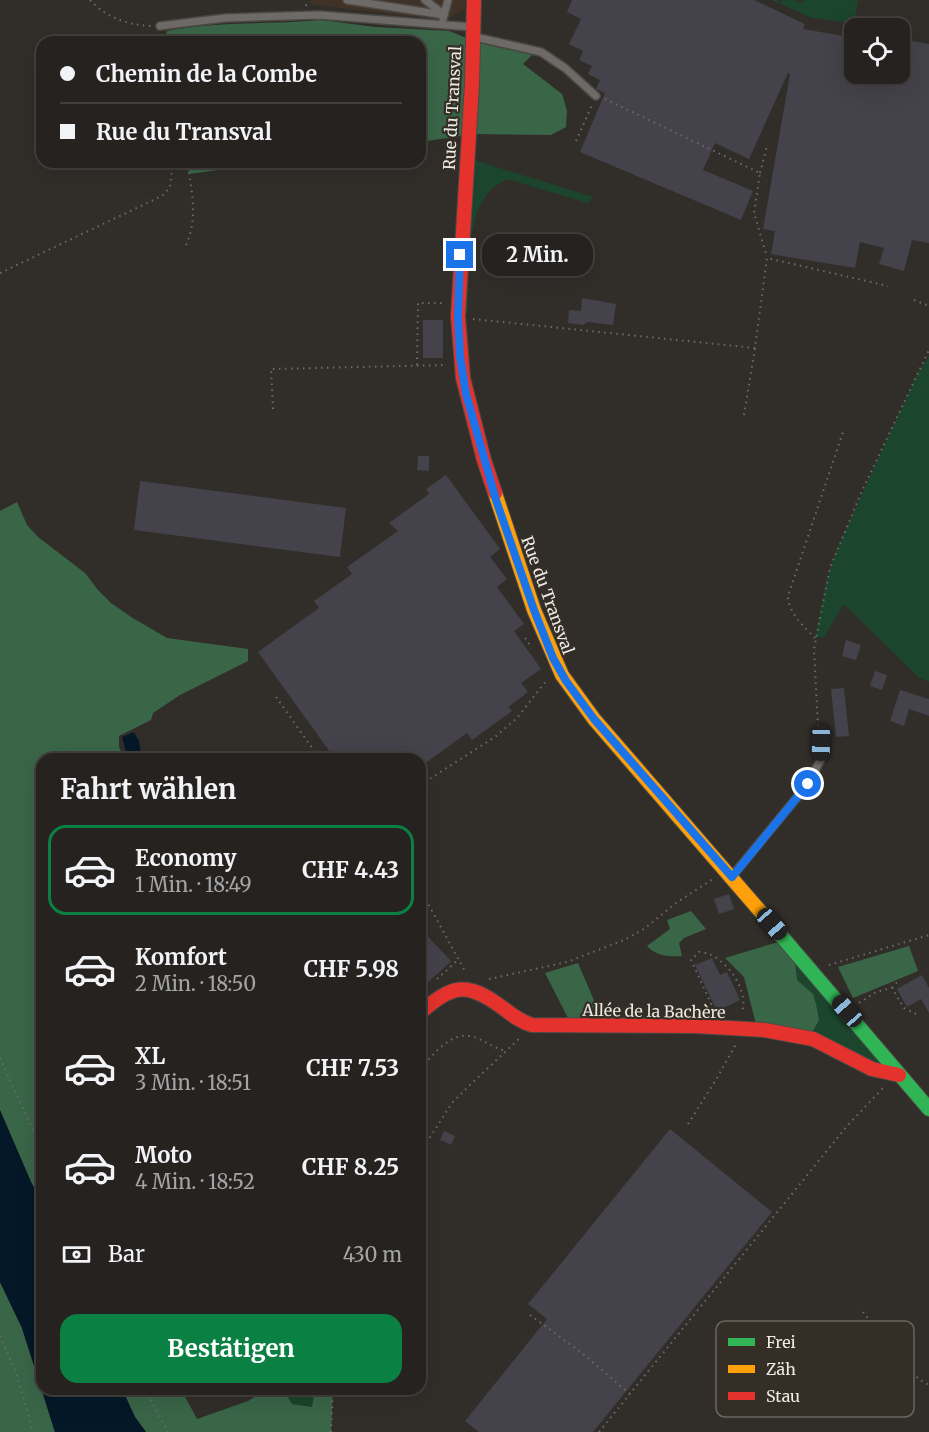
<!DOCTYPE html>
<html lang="de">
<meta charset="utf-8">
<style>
:root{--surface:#252220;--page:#312f2d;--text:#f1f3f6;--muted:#a3a4a5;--line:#423f3e;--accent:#0b8043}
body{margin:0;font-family:Merriweather,serif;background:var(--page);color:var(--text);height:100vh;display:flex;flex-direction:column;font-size:22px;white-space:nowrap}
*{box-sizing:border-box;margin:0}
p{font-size:20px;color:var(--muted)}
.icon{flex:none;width:33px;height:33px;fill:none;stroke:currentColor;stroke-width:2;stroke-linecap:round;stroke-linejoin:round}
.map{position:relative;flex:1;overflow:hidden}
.side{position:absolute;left:36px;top:753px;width:390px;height:642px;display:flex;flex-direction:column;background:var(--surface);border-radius:18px;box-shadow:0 6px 24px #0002,0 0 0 2px var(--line)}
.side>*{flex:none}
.top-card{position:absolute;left:36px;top:36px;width:390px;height:132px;border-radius:18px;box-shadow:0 6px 24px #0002,0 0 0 2px var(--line);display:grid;align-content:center;height:132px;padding:0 24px;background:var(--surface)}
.fabs{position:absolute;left:844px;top:18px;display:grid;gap:12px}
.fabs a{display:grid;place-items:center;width:66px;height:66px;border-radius:12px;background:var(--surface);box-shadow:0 6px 24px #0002,0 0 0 2px var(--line);font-size:30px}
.end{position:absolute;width:27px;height:27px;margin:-14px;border:8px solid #1a73e8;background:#fff;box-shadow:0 0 0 3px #fff}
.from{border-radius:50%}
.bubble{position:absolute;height:42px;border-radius:18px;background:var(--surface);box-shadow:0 6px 24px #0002,0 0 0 2px var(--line);font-size:20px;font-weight:700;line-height:42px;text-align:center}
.car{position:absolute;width:18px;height:36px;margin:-18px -9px;border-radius:8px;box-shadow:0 0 4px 2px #0007;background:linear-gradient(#222 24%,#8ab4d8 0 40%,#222 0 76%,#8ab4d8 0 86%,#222 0)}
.top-card b{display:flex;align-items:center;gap:21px;height:57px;font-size:22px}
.top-card b+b{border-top:2px solid var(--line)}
.top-card i{width:15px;height:15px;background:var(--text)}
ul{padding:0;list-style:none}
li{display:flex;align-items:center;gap:18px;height:90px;margin:0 12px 9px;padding:0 12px;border:3px solid transparent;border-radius:18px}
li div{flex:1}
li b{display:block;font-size:22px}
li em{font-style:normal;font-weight:700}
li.on{border-color:var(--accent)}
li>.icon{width:54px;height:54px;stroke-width:1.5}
h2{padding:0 24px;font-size:27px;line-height:72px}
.pay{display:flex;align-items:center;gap:15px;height:66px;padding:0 24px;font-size:22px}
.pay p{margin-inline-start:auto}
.button{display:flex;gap:12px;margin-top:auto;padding:12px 24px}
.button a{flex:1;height:69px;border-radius:18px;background:var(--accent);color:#fff;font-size:24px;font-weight:700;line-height:69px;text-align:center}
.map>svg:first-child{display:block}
</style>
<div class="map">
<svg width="929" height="1432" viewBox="0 0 929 1432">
<rect width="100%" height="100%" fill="#312e2a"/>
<path fill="#413227" d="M311,0H465V8L452,17L406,16L310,4Z"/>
<path fill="#1b452c" d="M772,0H777L780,3L782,0H795L800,4L805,0H858L854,23L812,18Z
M474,160L593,197L588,203L507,179C501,183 493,187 488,193C465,220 469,280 468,314L463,307Z
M929,356V682L918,677L844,604L824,637L815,638L826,583L836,551L918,372Z
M795,961L881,1061L876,1066L812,1033C818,1004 820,1001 797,980Z
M283,1389H315L313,1407L292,1404Z"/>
<path fill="#3a6648" d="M321,20L375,27L449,31L479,43L532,55L523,64L562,94L567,111L566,127L551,135L475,134L420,142V42H164L167,31C218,21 269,25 321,20Z
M187,162H276L189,174Z
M17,502L27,525L38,537L85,573L98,590L111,603L131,617L167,638L248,649V661L180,695L153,713L151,720L119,736V747L125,759H42V1101L34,1106L42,1124V1203L31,1182L0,1110V511Z
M691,911L706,929L684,938L679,943L682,956C669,957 656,956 647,946L670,929L667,920Z
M778,942L795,961L797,980L813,994L816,1004L819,1020L812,1033L756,1024L744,977L725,958Z
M909,946L918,971L853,998L838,967Z
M578,963L602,1019L569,1020L545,973Z
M0,1282L22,1328L55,1432H0Z
M122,1389H181L197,1419L248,1401L267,1389H283L292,1404L312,1407L315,1389H333L331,1432H146L135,1417Z"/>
<path fill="#041828" d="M134,732L139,741L142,759H128L122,737Z
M0,1110L31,1182L42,1203V1389H122L135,1417L146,1432H55L22,1328L0,1282Z"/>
<path fill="#44424a" d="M572,0H754L805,24L803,29L855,38V74H900L906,40L929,44V243L912,240L904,271L879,264L884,248L860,242L855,268L771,254L775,231L763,229L790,74L788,73L749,159L715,143L703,170L753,191L741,220L580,152L605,93L596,89L600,80L588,74L592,66L579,60L583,51L569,44L581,19L567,12Z
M582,298L616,304L613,325L588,322L583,325L568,323L569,310L581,311Z
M423,320H443V358H423Z
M418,456H429V471L417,470Z
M446,475L500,549L490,557L507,579L497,587L524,624L514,631L541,669L521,683L528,692L508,707L512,711L472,740L467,733L420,767V759H335L258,652L319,608L314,601L352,574L347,567L398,531L389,523L429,494L426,489Z
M140,481L346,508L340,557L134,530Z
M846,640L861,645L856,660L842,656Z
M875,671L887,675L882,690L870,686Z
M844,688L849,736L836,737L831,689Z
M900,690L929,699V716L909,709L904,726L890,721Z
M729,894L734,909L719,914L714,899Z
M420,928L451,961L420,990Z
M712,958L720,975L727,972L740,1000L717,1011L695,965Z
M922,975L929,988V1013L921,999L907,1007L897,989Z
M670,1129L772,1212L593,1432H479L465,1421L547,1319L528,1304Z
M444,1131L455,1136L451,1145L440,1140Z"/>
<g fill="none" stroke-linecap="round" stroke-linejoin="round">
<g stroke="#4c4945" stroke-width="10">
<path id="lane" d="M347,0L444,15
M425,0L442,13
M443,19L448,0
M160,26L225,18L319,15L472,27
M475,37L541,52L565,68L596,96
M733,875L808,784L820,761V736"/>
</g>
<g stroke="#4c4945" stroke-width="16">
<path id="fast" d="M760,911L929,1109"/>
</g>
<g stroke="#4c4945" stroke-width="16">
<path id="slow" d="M495,493L534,610L562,675L594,719L760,911"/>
</g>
<g stroke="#4c4945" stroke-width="16">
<path id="jam" d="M474,0L472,84L458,316L463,378L484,460L495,493
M420,1013C453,984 467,981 503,1008C512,1015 521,1022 532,1025L696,1026L764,1030L813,1039L872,1069L899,1075"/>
</g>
<path stroke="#6d6b69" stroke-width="2" stroke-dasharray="1.5 4.5" stroke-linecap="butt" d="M90,0C107,18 127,25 152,26
M306,6L307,0
M164,42L166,33
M605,99L760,173L754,213L767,257
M576,141L592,105
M760,173L767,146
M186,245C198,220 192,189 187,162
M0,273L162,196L170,187L173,162
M914,300L929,306
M473,319L755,348L767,258L888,286
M417,365L418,303H444
M273,409L271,369L447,365
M744,415L755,348
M525,638L532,648
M815,638C804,627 788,612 788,596L843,432
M276,697L320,759
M818,726L814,649L830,568L861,493L929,350
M420,785L495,737L517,718L546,681
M420,889L466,973
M829,965L929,935
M437,979L459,959
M489,979L567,962L624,940L644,929L676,903L713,879
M892,988L898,981
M859,1003L876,992L892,988L904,1008L916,1014
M714,1010L691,960L699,952C719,952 741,979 743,998C744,1003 743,1008 742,1013
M0,1058L42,1150
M420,1068C438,1051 453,1027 479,1039C488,1043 496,1049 506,1051
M688,1124L717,1078L736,1044
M420,1153L452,1103L472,1083L520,1038
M863,1312C878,1331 908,1376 929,1385
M530,1315L582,1353L630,1394
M0,1336L16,1372L33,1432
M145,1389L168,1432
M331,1432L333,1389
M599,1432L847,1126L884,1087"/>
<use href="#lane" stroke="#6d6a67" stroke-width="7"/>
<use href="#fast" stroke="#30b455" stroke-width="14"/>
<use href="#slow" stroke="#ff9f0a" stroke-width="14"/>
<use href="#jam" stroke="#e5322d" stroke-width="14"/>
</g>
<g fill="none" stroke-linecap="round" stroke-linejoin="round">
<path stroke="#1a73e8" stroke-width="8" d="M460,255L458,316L460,356L466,394L496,500L534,610L553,658L566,681L594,719L732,877L808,784"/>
</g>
<g text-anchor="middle" stroke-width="4.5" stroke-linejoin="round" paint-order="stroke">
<g font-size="16" fill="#eeeae5" stroke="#342e27">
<text transform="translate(452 108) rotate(-87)" y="6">Rue du Transval</text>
<text transform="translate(548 595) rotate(70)" y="6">Rue du Transval</text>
<text transform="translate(654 1011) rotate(1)" y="6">Allée de la Bachère</text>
</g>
</g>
<rect x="716" y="1321" width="198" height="96" rx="9" fill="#342e27" stroke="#6c6660" stroke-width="1.5"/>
<rect x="728" y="1338" width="27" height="8" fill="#30b455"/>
<rect x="728" y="1365" width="27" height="8" fill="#ff9f0a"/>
<rect x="728" y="1392" width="27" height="8" fill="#e5322d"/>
<g font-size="16" fill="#eeeae5">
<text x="766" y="1348">Frei</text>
<text x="766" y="1375">Zäh</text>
<text x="766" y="1402">Stau</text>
</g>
</svg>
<div class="fabs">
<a><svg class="icon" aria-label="locate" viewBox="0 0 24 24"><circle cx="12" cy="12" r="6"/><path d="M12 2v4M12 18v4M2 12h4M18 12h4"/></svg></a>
</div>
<i class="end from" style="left:808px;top:784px"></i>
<i class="end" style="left:460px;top:255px"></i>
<div class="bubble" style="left:482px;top:234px;width:111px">2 Min.</div>
<i class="car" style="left:821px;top:743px;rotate:181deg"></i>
<i class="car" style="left:772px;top:924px;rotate:139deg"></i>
<i class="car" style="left:847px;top:1011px;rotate:319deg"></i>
<div class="top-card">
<b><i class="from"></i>Chemin de la Combe</b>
<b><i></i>Rue du Transval</b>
</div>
<section class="side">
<h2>Fahrt wählen</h2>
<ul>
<li class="on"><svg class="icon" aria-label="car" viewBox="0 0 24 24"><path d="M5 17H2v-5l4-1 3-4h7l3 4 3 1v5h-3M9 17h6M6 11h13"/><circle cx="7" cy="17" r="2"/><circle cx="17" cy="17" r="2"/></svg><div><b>Economy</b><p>1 Min. · 18:49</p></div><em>CHF 4.43</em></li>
<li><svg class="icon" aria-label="car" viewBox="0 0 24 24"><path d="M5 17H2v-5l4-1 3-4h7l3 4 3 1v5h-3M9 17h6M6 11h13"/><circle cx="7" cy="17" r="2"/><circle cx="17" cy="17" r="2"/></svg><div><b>Komfort</b><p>2 Min. · 18:50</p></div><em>CHF 5.98</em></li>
<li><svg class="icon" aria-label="car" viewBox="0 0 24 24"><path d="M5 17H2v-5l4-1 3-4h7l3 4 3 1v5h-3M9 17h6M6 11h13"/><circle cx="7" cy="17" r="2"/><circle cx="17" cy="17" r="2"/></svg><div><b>XL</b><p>3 Min. · 18:51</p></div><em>CHF 7.53</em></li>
<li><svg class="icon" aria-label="car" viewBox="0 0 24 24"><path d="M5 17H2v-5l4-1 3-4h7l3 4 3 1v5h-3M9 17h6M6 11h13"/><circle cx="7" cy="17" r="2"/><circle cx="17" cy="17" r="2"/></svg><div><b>Moto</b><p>4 Min. · 18:52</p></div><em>CHF 8.25</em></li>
</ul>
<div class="pay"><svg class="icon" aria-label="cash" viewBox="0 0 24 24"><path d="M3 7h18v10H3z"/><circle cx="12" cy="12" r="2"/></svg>Bar<p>430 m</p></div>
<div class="button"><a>Bestätigen</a></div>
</section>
</div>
